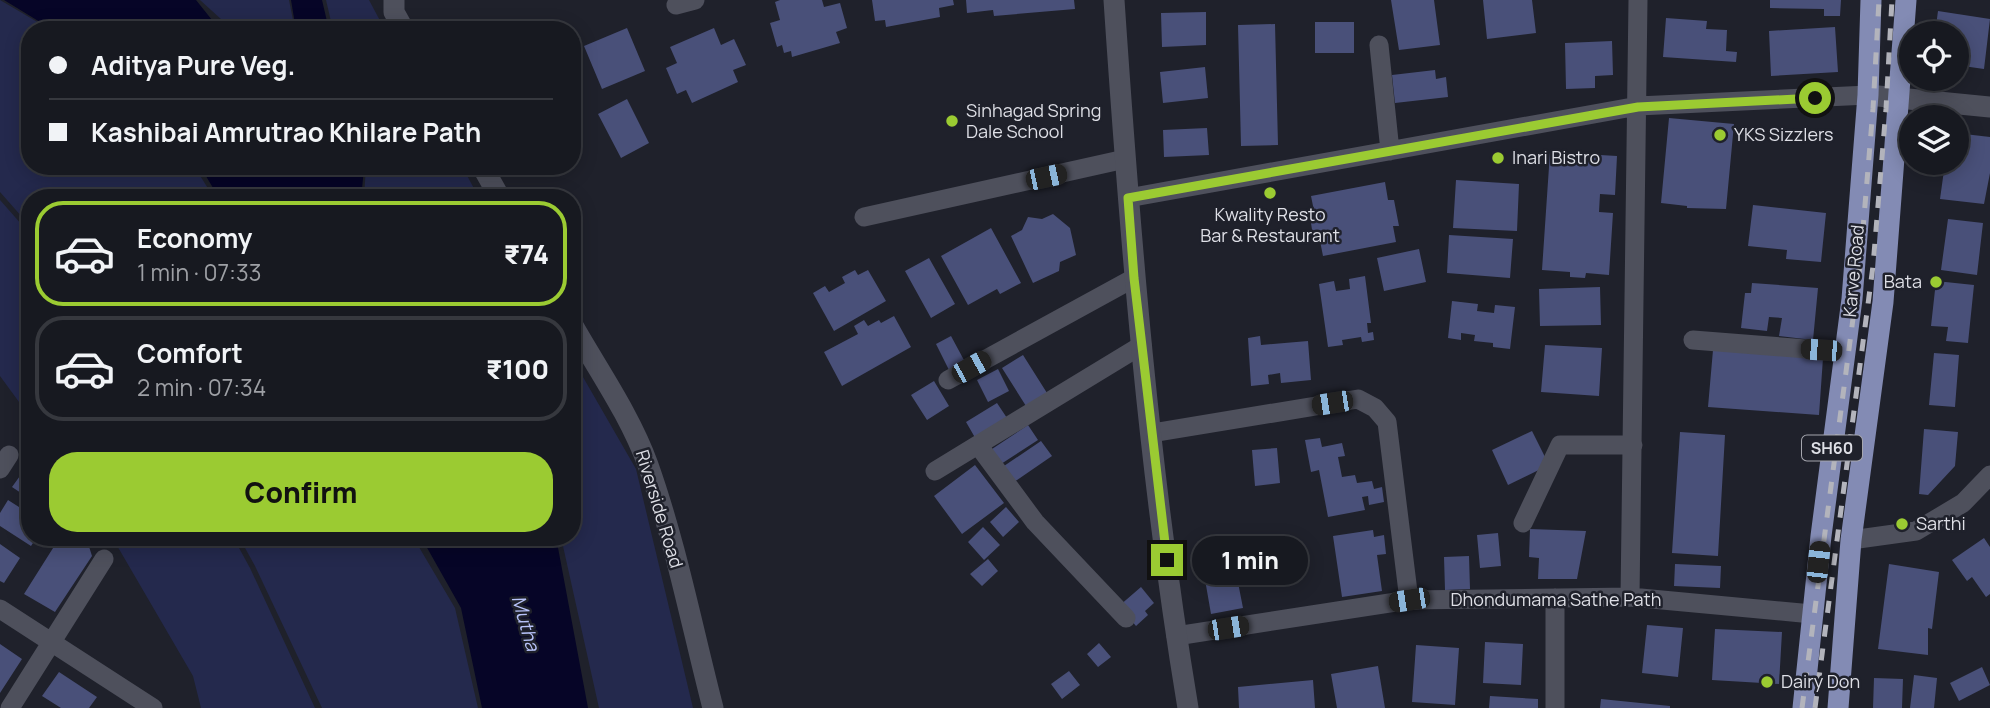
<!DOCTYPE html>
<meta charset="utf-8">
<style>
:root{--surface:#171920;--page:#24262d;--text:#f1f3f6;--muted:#9ea0a5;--line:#36383e;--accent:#9bcb32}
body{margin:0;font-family:Manrope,sans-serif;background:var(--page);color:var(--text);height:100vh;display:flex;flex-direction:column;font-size:26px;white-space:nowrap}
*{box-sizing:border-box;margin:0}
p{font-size:23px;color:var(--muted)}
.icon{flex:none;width:38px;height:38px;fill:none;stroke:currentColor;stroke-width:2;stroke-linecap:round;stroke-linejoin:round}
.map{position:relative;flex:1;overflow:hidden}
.drawer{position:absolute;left:21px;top:189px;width:560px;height:357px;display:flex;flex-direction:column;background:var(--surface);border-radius:28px;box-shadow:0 4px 18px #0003,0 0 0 2px var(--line)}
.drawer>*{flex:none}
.banner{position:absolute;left:21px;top:21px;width:560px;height:154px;border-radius:28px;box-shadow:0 4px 18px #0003,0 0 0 2px var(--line);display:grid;align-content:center;height:154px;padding:0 28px;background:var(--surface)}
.controls{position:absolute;left:1899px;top:21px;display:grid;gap:14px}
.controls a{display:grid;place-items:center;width:70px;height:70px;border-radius:50%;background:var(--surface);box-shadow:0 4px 18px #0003,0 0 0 2px var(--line);font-size:35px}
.end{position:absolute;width:32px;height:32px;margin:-16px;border:9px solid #9bcb32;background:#111;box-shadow:0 0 0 4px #111}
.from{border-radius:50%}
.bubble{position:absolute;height:49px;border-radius:24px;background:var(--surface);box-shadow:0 4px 18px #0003,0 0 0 2px var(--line);font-size:23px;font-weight:800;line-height:49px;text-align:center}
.car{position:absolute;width:21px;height:42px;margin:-21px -10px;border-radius:9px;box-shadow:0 0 5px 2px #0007;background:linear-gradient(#222 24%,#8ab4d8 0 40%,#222 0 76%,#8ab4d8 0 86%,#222 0)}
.banner b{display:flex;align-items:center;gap:24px;height:66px;font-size:26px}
.banner b+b{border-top:2px solid var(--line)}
.banner i{width:18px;height:18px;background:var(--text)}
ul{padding:12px 0 0;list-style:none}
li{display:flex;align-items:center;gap:21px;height:105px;margin:0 14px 10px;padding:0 14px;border:4px solid var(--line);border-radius:28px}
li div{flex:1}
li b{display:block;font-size:26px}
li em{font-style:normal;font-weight:800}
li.on{border-color:var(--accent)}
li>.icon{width:63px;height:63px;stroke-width:1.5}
.button{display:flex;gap:14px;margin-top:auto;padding:14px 28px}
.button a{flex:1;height:80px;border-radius:28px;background:var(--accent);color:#111;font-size:28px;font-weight:800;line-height:80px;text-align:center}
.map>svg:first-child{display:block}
</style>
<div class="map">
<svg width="1990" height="708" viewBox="0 0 1990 708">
<rect width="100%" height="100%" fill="#1f212b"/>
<path fill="#24294d" d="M0,0L51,30H30V166H194L214,198H30V226L0,192Z
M200,0H289L295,30H233Z
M326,0H369L385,30H333Z
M366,166H462L479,198H364Z
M0,200L30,234V417L0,376Z
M572,358L636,469L693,708H599L561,537H572Z
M112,537H233L250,568L315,708H201L193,676Z
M239,537H413L455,608L478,708H322L255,566Z"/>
<path fill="#060527" d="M4,0H196L220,30H53Z
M291,0H322L329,30H296Z
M200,166H320L323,169V166H363L364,169L361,198H219Z
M421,537H556L588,708H482L461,608Z"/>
<path fill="#495079" d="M780,0H822L824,7L840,3L847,28L836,32L840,43L792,57L791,51L784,53L782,45L777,47L770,23L780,20L775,2Z
M872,0H953L954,5L939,8L940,17L886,27L885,20L875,21Z
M966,0H1074L1075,9L994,16L993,10L967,13Z
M1391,0H1434L1440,45L1399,50Z
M1483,0H1532L1536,33L1487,39Z
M1770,0H1841L1840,16H1824V9L1770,8Z
M1938,11L1990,19L1984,69L1956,65V33H1935Z
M1206,12V45L1162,47L1161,13Z
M1666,18L1707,21L1706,29L1727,30L1726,51L1737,52L1736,62L1663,57Z
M1315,22H1354V53H1315Z
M1275,24L1278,145L1241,146L1238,25Z
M1835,27L1838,72L1771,76L1769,31Z
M627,28L645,71L602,89L584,46Z
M714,28L721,45L734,39L746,65L733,70L738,82L692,103L686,90L677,94L666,68L677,63L670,47Z
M1612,41L1613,75L1595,76V88L1566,89L1565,43Z
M1205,67L1208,98L1163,103L1160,72Z
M1435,70L1436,79L1446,77L1448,97L1395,103L1392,75Z
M627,99L649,143L621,158L598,114Z
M1669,118L1734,124L1726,209L1687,208V206L1661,203Z
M1207,128L1209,155L1164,157L1163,130Z
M1956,133L1990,137V173L1984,204L1940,199L1945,163H1956Z
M1550,152L1617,156L1615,195L1600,194L1599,212L1613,213L1609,275L1586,273L1585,278L1570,277V272L1542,270Z
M1456,180L1519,184L1517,231L1453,228Z
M1385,182L1388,200H1394L1399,226H1393L1396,242L1323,256L1320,241L1314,242L1310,217L1315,216L1311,196Z
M1753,205L1826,213L1821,262L1786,259L1787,250L1748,246Z
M1053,214L1070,228L1076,255L1060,262L1059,271L1033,283L1011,236L1022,230L1028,217L1042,219Z
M1948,219L1983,223L1977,275L1941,270Z
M991,228L1021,283L1000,294L997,289L968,305L941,256Z
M1449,235L1513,239L1510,278L1447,273Z
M1419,249L1426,282L1384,291L1377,258Z
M929,258L955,304L931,318L905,271Z
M855,270L858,275L868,270L886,301L834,331L813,293L825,286L829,292L845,283L842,277Z
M1365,276L1371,323H1367L1368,333L1373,332L1374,340L1362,342L1361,337L1342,340L1343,345L1328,347L1319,284L1334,281L1336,291L1350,289L1349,279Z
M1936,281L1974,285L1968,343L1946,341L1948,327L1931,326Z
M1752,283L1818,288L1813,340L1779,336L1782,318L1769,317L1767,331L1741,328L1745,293H1751Z
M1600,287L1601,325L1540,326L1539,289Z
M1452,301L1478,304L1477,311L1494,313L1495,305L1515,307L1510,349L1493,347V343L1474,341L1475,335L1461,333V340L1448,338Z
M894,316L911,347L842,386L824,352L858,334L854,326L864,320L868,326L879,320L881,323Z
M951,336L965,362L949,370L936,344Z
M1260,336L1261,345L1308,341L1311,380L1281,383L1280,373L1268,375L1269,384L1251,386L1248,338Z
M1545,345L1602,348L1599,396L1541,392Z
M1713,350L1823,358L1819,415L1708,407Z
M1934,353L1959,355L1955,407L1929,405Z
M1023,355L1047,393L1026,406L1002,368Z
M998,369L1009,391L988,402L977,380Z
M934,381L949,406L927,420L911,395Z
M997,403L1009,421L977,441L966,422Z
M1028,425L1038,440L1001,464L992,449Z
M1924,429L1958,432L1955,466L1928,495L1919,494Z
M1532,431L1549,465L1508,485L1492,450Z
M1680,432L1725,435L1718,556L1672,553Z
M1320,438L1322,447L1342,443L1345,456L1338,457L1342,477L1355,475L1357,483L1372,481L1374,489L1382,487L1384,502L1369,505L1368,496L1362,497L1365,510L1328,517L1319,470L1311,472L1305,440Z
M1041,441L1052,456L1014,482L1004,466Z
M1277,448L1280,483L1255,486L1252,450Z
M30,462V499L12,487Z
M975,465L1004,503L962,534L934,496Z
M8,500L30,514V537H37L31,546L0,526V513Z
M1006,507L1019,522L1003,537L990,522Z
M983,527L1000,545L984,560L968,542Z
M1530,529L1586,531L1577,579H1538L1539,558L1529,557Z
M1373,530L1374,537L1384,535L1386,554L1377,555L1382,591L1342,597L1333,536Z
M1498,533L1501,566L1480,568L1477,535Z
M60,537H86L92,556L55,612L24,594Z
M1984,538L1990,547V594L1986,597L1972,577L1967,581L1952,560Z
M0,544L20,558L4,583L0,581Z
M1469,556L1470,589L1445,590L1444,557Z
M988,559L998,571L982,586L970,574Z
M1234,562L1243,608L1211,614L1203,568Z
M1675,564L1721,566L1720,588L1674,586Z
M1889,564L1939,572L1932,629L1928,628V655L1878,649Z
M1141,587L1154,603L1145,611L1148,615L1136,626L1119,606Z
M1647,625L1683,628L1678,677L1642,673Z
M1715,629L1782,632L1779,684L1712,680Z
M1485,642L1523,644L1521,685L1483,683Z
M1099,643L1111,657L1098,667L1087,654Z
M0,644L22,659L0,693Z
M1416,645L1459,648L1455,705L1412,702Z
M1378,666L1385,708H1337L1331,674Z
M1982,667L1990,685L1959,701L1950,683Z
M1069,671L1080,685L1062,699L1051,684Z
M59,672L97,697L89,708H61L42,696Z
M1914,675L1937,678L1934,708H1910Z
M1874,678L1903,679L1902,708H1873Z
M1313,680L1315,708H1239L1238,687Z
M1490,696L1538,699V708H1489Z
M1601,699L1670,706V708H1600Z"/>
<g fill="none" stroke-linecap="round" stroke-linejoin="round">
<path stroke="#4e505c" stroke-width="19" d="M676,5L695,0
M1379,45L1390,151
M1128,198L1638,106L1868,95
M864,217L1125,159
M1693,340L1845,352
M948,380L1134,278
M1152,433L1358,399L1375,408L1387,422L1409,600
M978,445L1035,522L1126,618
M0,469L9,455
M935,471L1142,345
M1523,523L1560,445H1633
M1851,540L1916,531L1963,503L1990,475
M1630,597L1638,0
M1555,598V708
M0,609L153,708
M1176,636L1409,600L1630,597L1812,614
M10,708L104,559"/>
<path stroke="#4e505c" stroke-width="21" d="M394,0V12L404,30
M1114,0C1130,237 1149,474 1188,708
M1868,95L1990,107
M482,166L500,198
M572,324C598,370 630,415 648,465C676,544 692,627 713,708"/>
<path stroke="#838bb4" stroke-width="21" d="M1803,708L1821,536L1852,299L1868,95L1871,0
M1838,708L1851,540L1883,302L1906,0"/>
<path stroke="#b3b4bc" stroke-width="5" stroke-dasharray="12 12" stroke-linecap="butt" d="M1802,708L1860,265L1873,109L1879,0
M1815,708L1873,266L1886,109L1892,0"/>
</g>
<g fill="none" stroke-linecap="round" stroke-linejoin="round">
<path stroke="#9bcb32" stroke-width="9" d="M1167,560L1134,278L1128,198L1638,107L1815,98"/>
</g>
<g fill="#9bcb32" stroke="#1f212b" stroke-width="2.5">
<circle cx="952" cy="121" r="7"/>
<circle cx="1720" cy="135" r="7"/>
<circle cx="1498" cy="158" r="7"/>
<circle cx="1270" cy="193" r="7"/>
<circle cx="1936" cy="282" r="7"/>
<circle cx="1902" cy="524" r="7"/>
<circle cx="1767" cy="682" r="7"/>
</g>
<g text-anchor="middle" stroke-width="5" stroke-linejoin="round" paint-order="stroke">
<rect fill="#1f212b" stroke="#a5a6ae" stroke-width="2" x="1802" y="435.5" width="60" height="25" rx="5"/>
<g font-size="16" font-weight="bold" fill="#dedfe6">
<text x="1832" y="454">SH60</text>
</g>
<g font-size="18" fill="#dedfe6" stroke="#1f212b" text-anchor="start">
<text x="966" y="117">Sinhagad Spring<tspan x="966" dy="21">Dale School</tspan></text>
<text x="1734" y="141">YKS Sizzlers</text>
<text x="1512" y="164">Inari Bistro</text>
<text x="1270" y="221" text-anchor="middle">Kwality Resto<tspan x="1270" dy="21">Bar &amp; Restaurant</tspan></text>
<text x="1922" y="288" text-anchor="end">Bata</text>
<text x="1916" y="530">Sarthi</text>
<text x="1781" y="688">Dairy Don</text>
</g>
<g font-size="18" fill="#dedfe6" stroke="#1f212b">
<text transform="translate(1854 271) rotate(-85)" y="6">Karve Road</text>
<text transform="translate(659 509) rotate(73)" y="6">Riverside Road</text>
<text x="1556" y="606">Dhondumama Sathe Path</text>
</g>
<g font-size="19" font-style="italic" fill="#b8c3fa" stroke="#1f212b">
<text transform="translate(526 623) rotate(74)" y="7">Mutha</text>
</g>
</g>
</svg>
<div class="controls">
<a><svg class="icon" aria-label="locate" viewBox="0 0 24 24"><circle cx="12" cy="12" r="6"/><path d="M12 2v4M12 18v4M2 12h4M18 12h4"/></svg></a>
<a><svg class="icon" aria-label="layers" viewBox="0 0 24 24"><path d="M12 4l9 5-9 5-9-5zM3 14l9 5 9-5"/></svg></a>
</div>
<i class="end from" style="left:1815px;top:98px"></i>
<i class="end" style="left:1167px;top:560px"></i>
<div class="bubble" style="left:1192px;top:536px;width:116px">1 min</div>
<i class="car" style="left:1046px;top:177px;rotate:78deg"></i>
<i class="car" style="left:1821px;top:350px;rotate:274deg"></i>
<i class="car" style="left:971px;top:367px;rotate:61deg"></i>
<i class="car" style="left:1332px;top:403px;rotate:261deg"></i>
<i class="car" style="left:1818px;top:562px;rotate:6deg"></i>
<i class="car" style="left:1409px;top:600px;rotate:261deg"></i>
<i class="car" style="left:1228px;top:628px;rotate:81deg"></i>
<div class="banner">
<b><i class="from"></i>Aditya Pure Veg.</b>
<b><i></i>Kashibai Amrutrao Khilare Path</b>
</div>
<section class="drawer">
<ul>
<li class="on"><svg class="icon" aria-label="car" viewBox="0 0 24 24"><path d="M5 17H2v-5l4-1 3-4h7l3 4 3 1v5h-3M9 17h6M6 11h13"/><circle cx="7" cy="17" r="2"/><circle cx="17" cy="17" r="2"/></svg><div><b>Economy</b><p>1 min · 07:33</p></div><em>₹74</em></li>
<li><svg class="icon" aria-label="car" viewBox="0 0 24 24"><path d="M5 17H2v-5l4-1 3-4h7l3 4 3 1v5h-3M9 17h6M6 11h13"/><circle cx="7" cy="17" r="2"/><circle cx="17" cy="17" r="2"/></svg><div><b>Comfort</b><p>2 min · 07:34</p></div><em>₹100</em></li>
</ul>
<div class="button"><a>Confirm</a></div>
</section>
</div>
